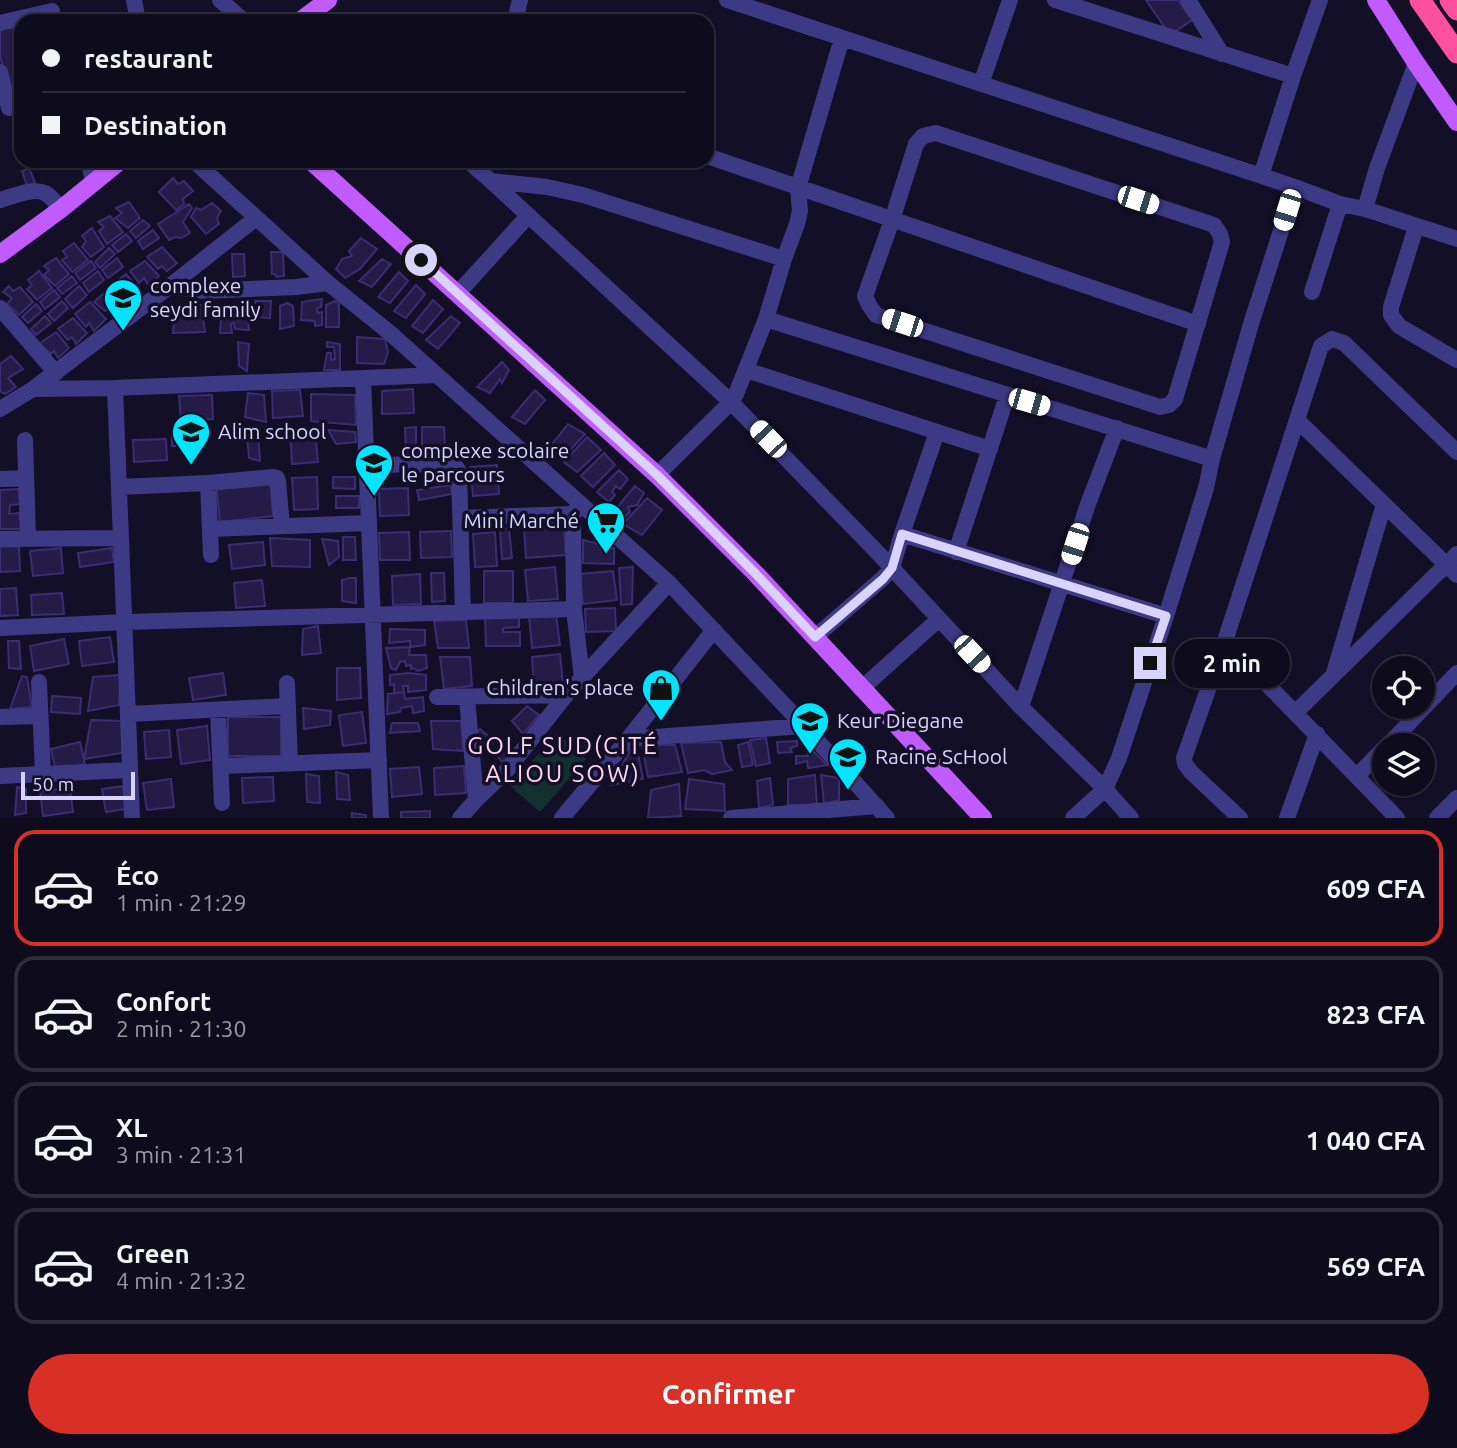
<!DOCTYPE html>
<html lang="fr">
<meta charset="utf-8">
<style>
:root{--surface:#0e0b1c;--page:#171425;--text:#f1f3f6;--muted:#9b9ba3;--line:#2e2b3b;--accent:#d93025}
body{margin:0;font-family:Ubuntu,sans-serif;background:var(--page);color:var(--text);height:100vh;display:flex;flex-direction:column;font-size:26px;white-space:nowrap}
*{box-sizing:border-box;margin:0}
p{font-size:23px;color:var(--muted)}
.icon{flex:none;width:38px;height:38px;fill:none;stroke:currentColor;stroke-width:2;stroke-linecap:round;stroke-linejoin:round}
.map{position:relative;height:818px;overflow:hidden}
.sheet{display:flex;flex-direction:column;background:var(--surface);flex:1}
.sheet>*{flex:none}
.guide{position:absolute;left:14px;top:14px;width:700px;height:154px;border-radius:21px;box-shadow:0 2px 5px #0004,0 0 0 2px var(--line);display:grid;align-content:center;height:154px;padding:0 28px;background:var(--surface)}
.buttons{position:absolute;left:1372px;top:656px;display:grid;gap:14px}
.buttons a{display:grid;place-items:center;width:63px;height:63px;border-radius:50%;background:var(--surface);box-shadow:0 2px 5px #0004,0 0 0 2px var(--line);font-size:35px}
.scale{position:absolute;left:21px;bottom:18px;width:114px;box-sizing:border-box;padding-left:7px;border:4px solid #d9d4ff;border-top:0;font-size:19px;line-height:24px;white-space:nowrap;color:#d9d4ff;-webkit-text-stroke:5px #130f26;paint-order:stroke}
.end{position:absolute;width:32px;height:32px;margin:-16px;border:9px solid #d9d4ff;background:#111;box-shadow:0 0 0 4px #111}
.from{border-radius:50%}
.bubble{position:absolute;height:49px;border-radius:24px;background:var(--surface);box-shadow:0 2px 5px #0004,0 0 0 2px var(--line);font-size:23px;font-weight:600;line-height:49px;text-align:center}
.car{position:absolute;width:21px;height:42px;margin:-21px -10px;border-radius:9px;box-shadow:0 0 5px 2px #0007;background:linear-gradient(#fff 24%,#345 0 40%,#fff 0 76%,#345 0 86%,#fff 0)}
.guide b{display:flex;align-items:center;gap:24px;height:66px;font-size:26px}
.guide b+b{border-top:2px solid var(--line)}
.guide i{width:18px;height:18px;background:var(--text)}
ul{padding:12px 0 0;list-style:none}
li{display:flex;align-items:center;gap:21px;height:116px;margin:0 14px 10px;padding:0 14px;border:4px solid var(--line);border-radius:21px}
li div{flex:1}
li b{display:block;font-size:26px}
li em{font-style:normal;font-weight:600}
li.active{border-color:var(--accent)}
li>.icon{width:63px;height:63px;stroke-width:1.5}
.button{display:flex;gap:14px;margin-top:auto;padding:14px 28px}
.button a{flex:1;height:80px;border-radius:42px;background:var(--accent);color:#fff;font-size:28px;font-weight:600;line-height:80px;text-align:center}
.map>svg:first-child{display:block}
</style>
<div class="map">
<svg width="1457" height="818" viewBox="0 0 1457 818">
<rect width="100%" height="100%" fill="#130f26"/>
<path fill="#12302f" d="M557,733L586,759L540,812L510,786Z"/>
<path fill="#241b47" stroke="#3b2d73" stroke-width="2" d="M1146,0H1178L1192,20L1170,35Z
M21,23V98L11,101L0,56V28Z
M29,168L35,183L27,186L22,171Z
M173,178L178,184L184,181L193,191L183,199L184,204L176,210L159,192Z
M129,202L140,218L128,228L115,218L122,213L116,208Z
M212,203L221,211L217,218L219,224L206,234L191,217L196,208L201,210Z
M189,204L192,208L183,222L190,233L181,238L175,237L169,240L158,224Z
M110,216L123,232L107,244L99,231L104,227L98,222Z
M143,220L150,226L136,238L130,231Z
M92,228L104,247L91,257L82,247L86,241L82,236Z
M153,230L159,238L143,249L138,241Z
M126,234L132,241L118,252L112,245Z
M361,238L377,249L360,269L345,278L336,269L342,259L352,256L349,251Z
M74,243L88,260L72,272L62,260L67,257L63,251Z
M162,247L177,263L167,271L161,266L158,269L147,257Z
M109,248L115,254L100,268L95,262Z
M271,252H283L284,276L277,277L275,274H272Z
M232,254H244L245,276L233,277Z
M56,258L69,274L55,286L44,275L49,270L44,266Z
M117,258L123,267L108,278L102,270Z
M382,259L391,264L372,287L359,281Z
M91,261L96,268L80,280L75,273Z
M145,261L159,276L149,286L144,278L139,283L130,271Z
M39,271L52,288L37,300L27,289L32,285L28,280Z
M98,271L104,280L89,292L83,283Z
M399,272L408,281L390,303L378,297Z
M126,274L140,291L131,300L126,293L122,298L112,285Z
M72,276L77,283L62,294L57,288Z
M416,285L425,294L406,318L394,311Z
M9,286L13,291L20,287L33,302L19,315L7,304L12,298L3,292Z
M79,286L87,295L73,308L65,299Z
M109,289L123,303L113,315L108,308L105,311L94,302Z
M54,290L60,297L45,309L40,302Z
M322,299L321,307L317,308L318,313L322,312V325L315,326V321L301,320L302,302Z
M433,300L443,309L423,333L412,326Z
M62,301L68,308L54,321L48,314Z
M255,301H271L270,318L256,317Z
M335,301L339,303V327H326V305Z
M90,302L106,319L94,331L89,323L86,327L75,314Z
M287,303L293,306L294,326L280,329V306Z
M36,304L42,311L28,323L22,317Z
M242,304L247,306L249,330L235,329L234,323L231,324L232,333H220L221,319L238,314V321L242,319L240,310L229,311L231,307Z
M176,305H203V317L205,332L173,333Z
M45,316L51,323L36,335L31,329Z
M451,316L460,323L438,349L426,340Z
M73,318L87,333L76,344L72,337L68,340L58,329Z
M56,332L69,348L58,358L54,351L51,354L39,344Z
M357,337L385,339L388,352L384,364L357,363Z
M238,342L249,344L247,371L239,366Z
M327,342L340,344V370H324L327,353H331V360L335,359L334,347H327Z
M11,356L23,369L8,378L16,387L5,394L0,391V364Z
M502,362L509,370L502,383L500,379L490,393L477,387Z
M413,389L414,413L382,414V391Z
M300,390L303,416L273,418L272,391Z
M535,390L545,400L525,424L512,417Z
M248,393L264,395L266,422L245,417Z
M311,394L355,395L356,425L311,421Z
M212,395L213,419L181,421L179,396Z
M568,424L585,434L563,458L549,448Z
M416,427V452H406L405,428Z
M422,427H444L445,448L422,449Z
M315,430L318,462L292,464L290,432Z
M328,430L355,432L356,442L336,444Z
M258,432L260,461L249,458L247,435Z
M172,435H197V446H172Z
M587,437L601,450L577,472L564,462Z
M166,439L167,460L134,462L133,440Z
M604,453L615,465L593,487L581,476Z
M497,465L499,494L473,496L470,467Z
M619,470L628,479L620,489L616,486L612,492L615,495L609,502L597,492Z
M317,477L318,509L294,510L292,478Z
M333,477H355V489L333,488Z
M270,480L273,516L220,522L216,485Z
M451,485L452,494L419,500L417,490Z
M635,486L644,493L637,505L628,507L630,512L622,520L614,511Z
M408,488L409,515L380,516L379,489Z
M19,489L20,504L10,505L9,514L19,513L22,529H0V490Z
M336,496H359V508H336Z
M647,498L662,510L642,535L623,524Z
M564,526L566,555L526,558L524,528Z
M509,528L512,558L502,559L500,529Z
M451,531L452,557L421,558L420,532Z
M409,532L410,560H380L379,533Z
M495,532L497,566L475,567L473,534Z
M343,537H355L356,560H343Z
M270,538L310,540V567L272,566Z
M322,539L338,541L339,557L329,565Z
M583,540L614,548V564L583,563Z
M263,542L265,565L232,569L229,545Z
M19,546L20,571L0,572V547Z
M61,548L63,573L33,576L30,551Z
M112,548L114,562L80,567L78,553Z
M555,567L558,599L528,601L525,570Z
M633,567L632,604L621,605L619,568Z
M484,571H513V603H484Z
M613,571L617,600L583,604L580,574Z
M431,573H444L445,601L432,602Z
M420,574L421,604L393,605L392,576Z
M350,578H356V603L342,601V580Z
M262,580L265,606L236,608L234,583Z
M16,588L18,615L0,616V589Z
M62,593L64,614L32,615L31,595Z
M615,608L616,631L586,632L585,609Z
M485,614H519V627L503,628V632H520V646H486Z
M556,614L560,645L532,648L529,616Z
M466,620L469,648H438L434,621Z
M318,626L321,653L302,655L303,629Z
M390,629L425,630V645L410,647V641L389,643Z
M110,637L114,662L82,666L79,641Z
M64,639L69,664L34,671L30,646Z
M8,641H19L21,669L9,668Z
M410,647L409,655H426L427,668L418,671L414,668L411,669V665L406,666L405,661L400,662L396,670L391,668L386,648Z
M560,654L563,684L534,687L532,657Z
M440,657H470L472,686L444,689Z
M337,668H360L361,698L337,700Z
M223,673L226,695L193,700L189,678Z
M409,673L426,675V690L408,692V686H403L404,692L394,693V684L390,685V675Z
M120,675L119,705L88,711L93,677Z
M22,676L27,677L32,707L10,709Z
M404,692L405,699L423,697L424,711L413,713L412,706L401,708L400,712L387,714L388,694Z
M52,696L81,698L80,714L51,712Z
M527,706L539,715L523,734L512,721Z
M303,708L331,711L330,725L304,729Z
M362,712L366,743L343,746L339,715Z
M228,717H281V756H228Z
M91,720L123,721L122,753L84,759Z
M431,721H461L463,751L433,749Z
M392,723H418L420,731L390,733Z
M207,726L210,760L181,764L177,730Z
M480,729L494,741L489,747L474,735Z
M169,730L171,757L146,759L144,732Z
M766,738L770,763L756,766L750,740Z
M797,741V746L790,748L792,752L778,753L777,742Z
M80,742L85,764L56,771L51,749Z
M721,742L725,762L732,770L712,774L704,770L688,773L681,743Z
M748,742L753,765L742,767L738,745Z
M642,745H675L682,772L648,777Z
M808,746L827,765L808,768L807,761L796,764V756H808Z
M500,747L508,757L502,762L494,752Z
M631,749L638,754L643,779L611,785Z
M464,766L466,793L435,795L434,768Z
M419,767L422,794L392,797L390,769Z
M336,772L348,775L350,800L337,799Z
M306,774L319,776L320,803L307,802Z
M815,775L817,805H788V779Z
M821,775L839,778V800L824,804Z
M273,777L274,801L243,803L242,778Z
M770,778L773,805L759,808L757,781Z
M171,779L174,807L147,810L143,783Z
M689,779L724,784L725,811L685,809Z
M679,784L681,816L648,818L651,790Z
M123,786L126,809L106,812L102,789Z
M17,787L26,789V813L15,815Z
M70,788L73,812L43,816L40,791Z
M430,811V818H401V812Z
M352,813L366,815V818H352Z"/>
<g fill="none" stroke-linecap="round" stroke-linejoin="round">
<path stroke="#3d3a85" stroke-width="16" d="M134,0L138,21
M220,0L244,21
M727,0L1295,187L1340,204L1365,209L1457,239
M1055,0L1293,76
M1188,0L1222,54
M515,21L520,0
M0,23L52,11
M0,72L9,108
M981,84L1010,0
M936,133L1214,225L1220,234L1222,242L1175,399L1169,405L1160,407L876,315L869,305L865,296L892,220L916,144L923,136Z
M707,156L1198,324
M88,161L94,183
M194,161L328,283L390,333L669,583L804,726L887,818
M468,161L491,181L731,402L878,553L1021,707L1105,789L1131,818
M1261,176L1293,76L1320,0
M491,181L547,187L583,195L784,259
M0,200C12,197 32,187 45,193C51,196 56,203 61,209
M1365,209L1377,168L1416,63
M1416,227L1391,307V315L1399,326L1457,360
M170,286L204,291L296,287L328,283
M1312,292L1340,204
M458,293L528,216
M0,308L56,373
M766,319L1212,459
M746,370L990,449
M363,378L381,818
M115,388L132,818
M33,389L170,286L256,218
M0,409L33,389L115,388L437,375
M1297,420L1457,575
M25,440L28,537
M367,465L445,464C453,465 456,465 459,472L463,612
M657,475L731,402L736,394L766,319L784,259L797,224L800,211L798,188L842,38
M0,479L26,478
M208,483L211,555
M119,487L208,483L274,477L277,478L278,481L282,526
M580,504L573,514L574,609L582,678
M461,518L573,514
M210,529L369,523
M902,534L937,432
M0,539L121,538
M956,552L1007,396
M0,628L125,622L574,609
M815,637L883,578L892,568L902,534L1166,616
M1225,641L1397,818
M1334,673L1384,504
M39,682L43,774
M287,683L290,764
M861,689L939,619
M437,697L566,695
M467,698L476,800
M1021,707L1088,504L1117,428
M218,710L222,803
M1295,713L1457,554
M129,714L288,706
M0,717L40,716
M628,739L804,726
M1387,746L1457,673
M221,766L379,760
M0,776L130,770
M1357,776L1384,748
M460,818L476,800L507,770L566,695L669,583
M562,818L628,739L714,630
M731,818L877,806
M1073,818L1105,789L1119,758L1166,616L1206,488L1212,459L1251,324L1295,187
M1240,818L1191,772L1185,764L1184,758L1225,641L1321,346L1332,339L1344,343L1457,452
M1287,818L1317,734
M1437,818L1457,798"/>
<path stroke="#c25bff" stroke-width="18" d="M1376,0L1416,63L1457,122
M300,21L328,0
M311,161L657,475L756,574L983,818
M0,254L61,209L120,161"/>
<path stroke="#ff4fa3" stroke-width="21" d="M1420,0L1457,53
M1450,0L1457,10"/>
</g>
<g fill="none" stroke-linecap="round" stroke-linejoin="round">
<path stroke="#d9d4ff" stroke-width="9" d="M421,260L657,475L756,574L815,637L883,579L892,568L902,534L1166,616L1150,663"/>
</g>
<defs>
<g id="school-pin" transform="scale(2.0125)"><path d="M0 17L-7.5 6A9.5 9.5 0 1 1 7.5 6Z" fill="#00e5ff" stroke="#130f26"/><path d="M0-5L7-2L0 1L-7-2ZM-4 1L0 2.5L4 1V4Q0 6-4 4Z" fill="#111"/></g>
<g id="supermarket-pin" transform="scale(2.0125)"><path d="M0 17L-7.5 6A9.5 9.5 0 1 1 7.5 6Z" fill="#00e5ff" stroke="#130f26"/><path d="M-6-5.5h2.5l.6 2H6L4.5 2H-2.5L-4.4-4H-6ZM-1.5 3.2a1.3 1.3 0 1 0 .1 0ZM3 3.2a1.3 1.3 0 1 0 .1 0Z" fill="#111"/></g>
<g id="shop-pin" transform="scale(2.0125)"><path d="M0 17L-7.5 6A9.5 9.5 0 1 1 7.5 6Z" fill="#00e5ff" stroke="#130f26"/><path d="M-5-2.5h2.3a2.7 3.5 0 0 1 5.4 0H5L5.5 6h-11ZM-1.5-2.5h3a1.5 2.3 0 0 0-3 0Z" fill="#111"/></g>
</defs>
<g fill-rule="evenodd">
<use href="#school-pin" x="123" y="298"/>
<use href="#school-pin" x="191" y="432"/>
<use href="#school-pin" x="374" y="463"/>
<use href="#supermarket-pin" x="606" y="521"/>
<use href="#shop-pin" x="661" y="688"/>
<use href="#school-pin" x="810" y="721"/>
<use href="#school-pin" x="848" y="757"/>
</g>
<g text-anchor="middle" stroke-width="7" stroke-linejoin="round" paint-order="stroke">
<g font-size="21" fill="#d9d4ff" stroke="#130f26" text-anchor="start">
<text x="150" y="293">complexe<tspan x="150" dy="24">seydi family</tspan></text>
<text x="218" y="439">Alim school</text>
<text x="401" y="458">complexe scolaire<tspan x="401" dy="24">le parcours</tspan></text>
<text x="579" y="528" text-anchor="end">Mini Marché</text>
<text x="634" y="695" text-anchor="end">Children's place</text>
<text x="837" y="728">Keur Diegane</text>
<text x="875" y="764">Racine ScHool</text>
</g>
<g font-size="24" letter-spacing="2" fill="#ffd6f0" stroke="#130f26">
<text x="563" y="754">GOLF SUD(CITÉ<tspan x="563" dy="28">ALIOU SOW)</tspan></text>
</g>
</g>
</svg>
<div class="buttons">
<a><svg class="icon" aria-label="locate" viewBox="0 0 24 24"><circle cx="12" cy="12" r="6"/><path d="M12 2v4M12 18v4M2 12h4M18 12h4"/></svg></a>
<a><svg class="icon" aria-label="layers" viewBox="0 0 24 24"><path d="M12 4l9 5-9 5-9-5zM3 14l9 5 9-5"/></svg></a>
</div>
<div class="scale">50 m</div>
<i class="end from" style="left:421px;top:260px"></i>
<i class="end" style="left:1150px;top:663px"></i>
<div class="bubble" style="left:1174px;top:639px;width:116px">2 min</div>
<i class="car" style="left:1138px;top:200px;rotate:108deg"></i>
<i class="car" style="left:1287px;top:210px;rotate:197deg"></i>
<i class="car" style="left:902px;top:323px;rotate:288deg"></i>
<i class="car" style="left:1029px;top:402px;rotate:106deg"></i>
<i class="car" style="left:768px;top:439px;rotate:316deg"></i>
<i class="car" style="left:1075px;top:544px;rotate:198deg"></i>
<i class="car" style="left:972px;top:654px;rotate:137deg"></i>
<div class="guide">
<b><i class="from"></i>restaurant</b>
<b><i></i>Destination</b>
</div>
</div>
<section class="sheet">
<ul>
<li class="active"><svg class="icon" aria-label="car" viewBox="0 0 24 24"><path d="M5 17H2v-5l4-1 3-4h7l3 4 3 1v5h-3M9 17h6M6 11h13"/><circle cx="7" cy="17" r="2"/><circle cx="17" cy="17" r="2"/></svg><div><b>Éco</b><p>1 min · 21:29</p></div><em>609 CFA</em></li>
<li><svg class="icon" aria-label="car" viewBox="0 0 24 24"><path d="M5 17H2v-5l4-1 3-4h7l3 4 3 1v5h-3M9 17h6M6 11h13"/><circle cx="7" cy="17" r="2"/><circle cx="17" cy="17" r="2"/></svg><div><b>Confort</b><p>2 min · 21:30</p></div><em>823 CFA</em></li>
<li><svg class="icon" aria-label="car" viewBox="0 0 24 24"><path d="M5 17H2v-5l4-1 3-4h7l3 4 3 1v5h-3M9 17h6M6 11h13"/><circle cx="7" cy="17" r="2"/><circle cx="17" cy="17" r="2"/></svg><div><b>XL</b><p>3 min · 21:31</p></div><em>1 040 CFA</em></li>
<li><svg class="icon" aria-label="car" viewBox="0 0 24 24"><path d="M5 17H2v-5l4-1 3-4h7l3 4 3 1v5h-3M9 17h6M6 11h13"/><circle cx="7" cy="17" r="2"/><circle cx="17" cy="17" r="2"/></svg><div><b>Green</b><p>4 min · 21:32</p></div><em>569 CFA</em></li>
</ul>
<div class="button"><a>Confirmer</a></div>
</section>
